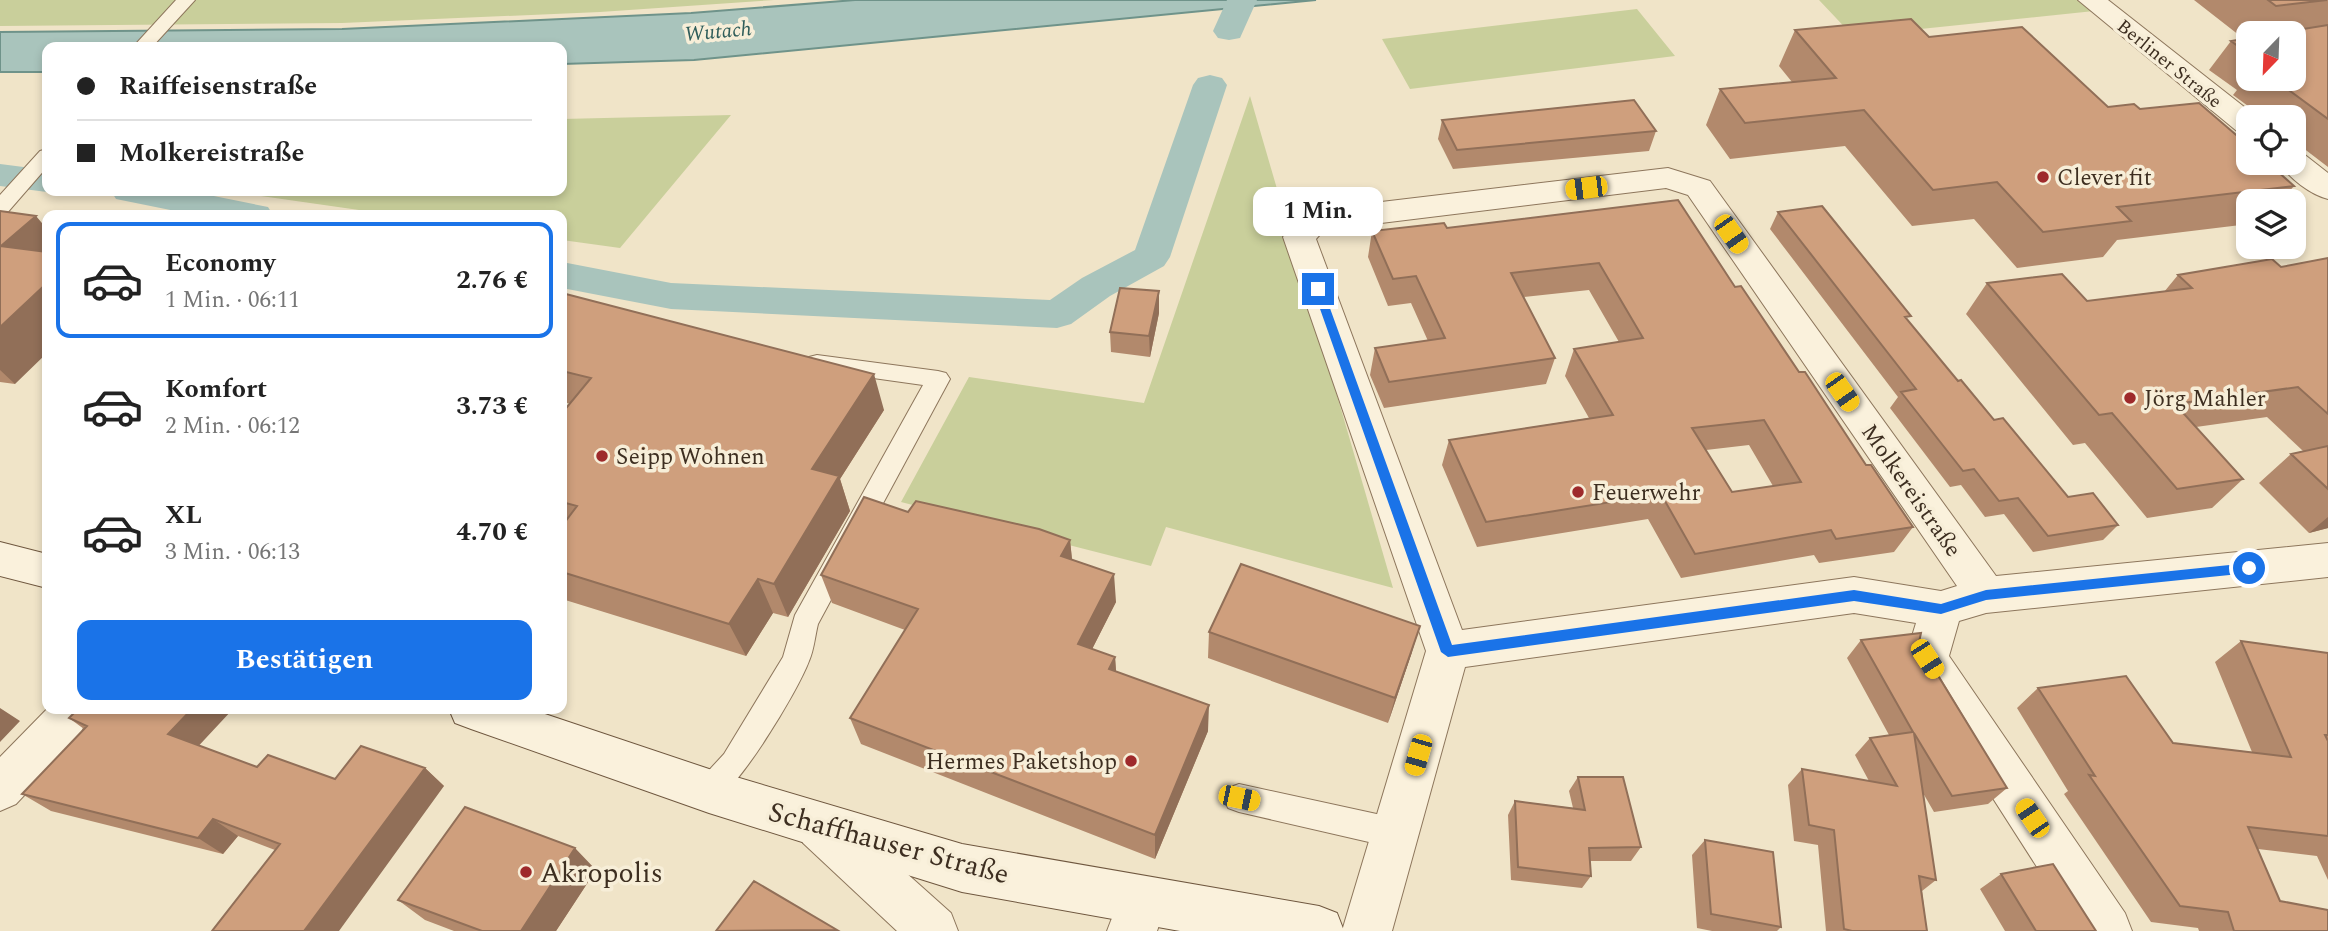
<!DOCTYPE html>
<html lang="de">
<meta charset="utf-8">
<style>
:root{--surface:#fff;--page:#f2f2f2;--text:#222;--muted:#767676;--line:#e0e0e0;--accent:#1a73e8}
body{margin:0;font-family:Spectral,serif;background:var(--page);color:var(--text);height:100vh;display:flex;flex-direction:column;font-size:26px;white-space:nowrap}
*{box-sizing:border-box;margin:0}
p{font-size:23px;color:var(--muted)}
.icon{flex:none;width:38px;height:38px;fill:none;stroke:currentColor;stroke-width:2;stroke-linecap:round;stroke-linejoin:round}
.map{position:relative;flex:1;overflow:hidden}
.side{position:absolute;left:42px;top:210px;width:525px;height:504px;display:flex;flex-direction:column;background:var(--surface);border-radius:14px;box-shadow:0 4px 10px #0003}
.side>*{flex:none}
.banner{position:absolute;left:42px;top:42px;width:525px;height:154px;border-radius:14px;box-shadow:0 4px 10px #0003;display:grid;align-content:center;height:154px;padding:0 35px;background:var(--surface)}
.needle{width:46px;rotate:203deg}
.fabs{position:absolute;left:2236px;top:21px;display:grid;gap:14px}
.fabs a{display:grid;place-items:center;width:70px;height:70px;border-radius:14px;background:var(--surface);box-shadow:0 4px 10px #0003;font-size:35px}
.end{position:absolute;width:32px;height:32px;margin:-16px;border:9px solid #1a73e8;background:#fff;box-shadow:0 0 0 4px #fff}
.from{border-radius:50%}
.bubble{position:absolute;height:49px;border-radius:14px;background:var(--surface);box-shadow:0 4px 10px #0003;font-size:23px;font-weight:700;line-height:49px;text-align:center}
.car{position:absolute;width:21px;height:42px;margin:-21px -10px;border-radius:9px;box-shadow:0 0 5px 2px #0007;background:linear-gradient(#f5c518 24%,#345 0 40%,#f5c518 0 76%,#345 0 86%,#f5c518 0)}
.banner b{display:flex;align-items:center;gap:24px;height:66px;font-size:26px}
.banner b+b{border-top:2px solid var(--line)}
.banner i{width:18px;height:18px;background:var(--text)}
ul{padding:12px 0 0;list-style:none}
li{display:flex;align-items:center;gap:21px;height:116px;margin:0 14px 10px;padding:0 21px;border:4px solid transparent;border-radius:14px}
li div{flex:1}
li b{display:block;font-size:26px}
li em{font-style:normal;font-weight:700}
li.current{border-color:var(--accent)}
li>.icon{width:63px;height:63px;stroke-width:1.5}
.cta{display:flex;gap:14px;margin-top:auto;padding:14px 35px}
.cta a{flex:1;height:80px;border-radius:14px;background:var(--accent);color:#fff;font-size:28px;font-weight:700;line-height:80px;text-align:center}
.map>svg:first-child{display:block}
</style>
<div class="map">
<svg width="2328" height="931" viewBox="0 0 2328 931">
<rect width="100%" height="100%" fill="#f0e4c8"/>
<path fill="#c9cf9b" d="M0,0H774L600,12L342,23L0,26Z
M1819,0H2081L2094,11L1853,36Z
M1637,9L1675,56L1410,89L1382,39Z
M1250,96L1393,588L1166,527L1151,566L901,502L969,377L1144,403Z
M731,115L620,248L562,240V215H394L227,191H562V119Z"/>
<path fill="#a9c4bc" stroke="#6f938a" stroke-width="2" d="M855,0H1316L694,60L562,64V47H47V72H0V32L342,29L691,13Z"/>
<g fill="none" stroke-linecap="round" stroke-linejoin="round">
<path fill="#a9c4bc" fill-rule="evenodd" d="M1227,0H1257L1240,38L1229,40L1218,38L1213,31Z
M1210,75L1222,78L1227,85L1170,257L1164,266L1110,296L1071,324L1057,328L671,309L562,288V262L671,283L1050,300L1082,278L1135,250L1193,85L1198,78Z
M0,164L47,170V191H53L47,192L0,186Z
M111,191H189L268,207L273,215H195L116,199Z"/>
<g stroke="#8d765c" stroke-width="2">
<path id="service" d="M176,0H195L152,47H133Z
M47,149V167L7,213L0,215V195L40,151Z
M817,355L938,371L946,373L950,379L818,624C815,636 814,650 809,661C798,691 736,794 709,805L699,801L694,791L699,781L724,754L783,657L795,615L923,385L809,369L806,363L809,357Z
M1239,784L1395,818L1406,823L1410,833L1406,843L1395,848L1239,812L1228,808L1224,798L1228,788Z"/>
</g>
<g stroke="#8d765c" stroke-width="2">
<path id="minor" d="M2078,0H2108L2257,117H2249V135L2238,132Z
M2294,152L2305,155L2328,173V199C2311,195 2289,178 2279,163H2294Z
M1668,168L1710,181L1996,576L2328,543V577L1986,613L1959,621L1949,656L2125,913L2132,931H2078L1912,672L1905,659L1916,623L1854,613L1465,667L1392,931H1342L1426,651L1283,237L1303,213L1314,210ZM1666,188L1688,195L1957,586L1941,591L1854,577L1462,630L1316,239L1324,230Z
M47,709H79L85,723L79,737L16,804L0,811V757Z"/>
</g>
<g stroke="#8d765c" stroke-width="2">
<path id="tertiary" d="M820,804L837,811L951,913L958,931H897L803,843L796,827L803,811Z
M1142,876L1159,884L1167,901L1157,931H1107L1125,884Z"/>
</g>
<g stroke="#6f573f" stroke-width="2">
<path id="secondary" d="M0,542L47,554V588L0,576Z
M449,709H530L709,769L962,844L1319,906L1337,913L1344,931H1180L962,892L709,813L471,729L455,723Z"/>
</g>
<use href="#service" fill="#faf1dc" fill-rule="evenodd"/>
<use href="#minor" fill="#faf1dc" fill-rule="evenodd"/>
<use href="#tertiary" fill="#faf1dc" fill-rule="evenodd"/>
<use href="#secondary" fill="#faf1dc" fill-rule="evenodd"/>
</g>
<path fill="#b2896c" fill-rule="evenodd" d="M2194,0H2328V167L2294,141V117H2263L2233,95L2237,90L2209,70L2231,41L2244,39ZM2249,33H2294V79H2249Z
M1795,30L1929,37L2108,107L2140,109L2294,186L2281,201H2249V224L2117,240L2103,257L2017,268L1974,219L1912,226L1845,146L1730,159L1706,125L1720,89L1792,82L1779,66Z
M1442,120L1656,131L1649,151L1453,169L1438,139Z
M0,211L15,384L0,382Z
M1778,212L1908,321L1958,381L2068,497L2118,525L2103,540L2033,552L2004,514L1985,517L1961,485L1950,487L1890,408L1898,397L1770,229Z
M1447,228L1735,287L1799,372L1866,465L1913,527L1894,552L1819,563L1814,555L1681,578L1648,519L1477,547L1442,465L1449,440L1589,418L1565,376L1574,349L1619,342L1589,290L1523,297L1555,358L1546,384L1384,408L1370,375L1375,348L1428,341L1411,303L1388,306L1368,257L1372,231ZM1749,445L1773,486L1732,492L1706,450Z
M2328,258V528L2309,533L2259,483L2291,454L2303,451L2267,417L2196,427L2243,479L2212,508L2147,518L2085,443L2073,445L1966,314L1987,283L2087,301L2164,292L2178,275L2281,267Z
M1159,291V313L1150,357L1111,352L1110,332Z
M562,293L884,410L840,479L850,511L788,617L773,613L746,656L562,599V413L570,404L562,401Z
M1070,540L1072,560L1116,602L1092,649L1115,657L1116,672L1208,731L1155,859L861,744L850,718L905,630L832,603L821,575Z
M1209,632L1412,652L1388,723L1208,658Z
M1861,640L1919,642L2007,788L1988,804L1934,812L1923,793L1936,880L1922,891L1927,931H1826L1818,845L1794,841L1788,785L1802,769L1869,781L1855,755L1870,738L1889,735L1847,658Z
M2241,641L2328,653V880L2317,856L2258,849L2280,901L2328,931H2199L2198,928L2151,922L2064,794L2068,791L2017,708L2038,688L2173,743L2252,752L2215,662Z
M69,718L199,746L257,767L335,779L425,768L444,786L275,850L238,836L223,854L51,811L22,794L84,729Z
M1578,777L1641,847L1631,861H1590L1591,876L1582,888L1511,880L1508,815L1515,801L1573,808L1569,791Z
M1705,840L1781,927L1777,931H1712L1697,928L1692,855Z
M596,870L556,931H454L425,920L398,900Z
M2001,874L2096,931H2005L1980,889Z"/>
<path fill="#916f58" d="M36,216L47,229V272L1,246Z
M47,283V353L15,384L0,370V327Z
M1159,291V313L1150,357L1149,336Z
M874,374L884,410L840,479L850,511L788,617L774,584L812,469Z
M2328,517V528L2309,533Z
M1070,540L1073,569L1061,556Z
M1114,574L1116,602L1081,671L1078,644Z
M758,579L773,613L746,656L729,624Z
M1420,626L1412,652L1388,723L1395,698Z
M1115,657L1117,684L1109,669Z
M1209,705L1208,731L1155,859V835Z
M0,708L20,721L0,742Z
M192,709H233L192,753L168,734Z
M425,768L444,786L339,931H304Z
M213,819L238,836L223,854L198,838Z
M575,848L596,870L556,931H521Z"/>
<path fill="#cf9f7d" stroke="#916f58" stroke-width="2" fill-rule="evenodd" d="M2268,0H2327L2276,6Z
M1911,19L1929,37L2022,27L2108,107L2134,104L2140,109L2199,103L2249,146V163H2268L2294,186L2117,207L2131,221L2043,232L1997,182L1933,190L1864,110L1745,123L1720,89L1836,78L1795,30Z
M2328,25V119L2274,79H2294V33H2278Z
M2249,38V54L2231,41Z
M1634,100L1656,131L1457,150L1442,120Z
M1678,200L1735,287L1741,286L1799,372H1805L1866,465H1871L1913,527L1836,539L1831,530L1695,554L1661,494L1486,522L1449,440L1613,415L1574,349L1643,338L1599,263L1511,273L1555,358L1389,382L1375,348L1445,338L1416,276L1393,279L1372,231L1444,223L1447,228ZM1764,420L1801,482L1732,492L1692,428Z
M1822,206L1911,316L1905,317L1958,381L1961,380L1994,420L2003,418L2068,497L2093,493L2118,525L2048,536L2018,498L1999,501L1974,469L1963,471L1901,392L1916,389L1778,212Z
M0,211L36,216L1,246L47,252V283L0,327Z
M2328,258V414L2298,387L2175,404L2243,479L2177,489L2112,413L2099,415L1987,283L2062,274L2087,301L2192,288L2178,275L2272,259L2281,267Z
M1120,288L1159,291L1149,336L1110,332Z
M562,293L874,374L812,469L839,476L774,584L758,579L729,624L562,572V526L577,506L562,502V413L591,378L562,371Z
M2328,446V489L2291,454Z
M864,497L908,512L916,501L1039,529L1070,540L1061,556L1114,574L1078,644L1115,657L1109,669L1209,705L1155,835L850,718L918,609L821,575Z
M1241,564L1420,626L1395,698L1209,632Z
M1921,633L1919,642L1926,656L2007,788L1952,796L1914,733L1936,880L1919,876L1927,931H1852L1844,929L1834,830L1809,825L1802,769L1897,786L1870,738L1913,732L1861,640Z
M2241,641L2328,653V735H2325L2328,741V836L2248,827L2280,901L2328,910V931H2234L2228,912L2180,906L2089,775L2095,776L2038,688L2126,676L2173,743L2291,757Z
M78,709H192L168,734L257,767L268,755L335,779L361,746L425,768L304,931H212L280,844L213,819L198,838L22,794L87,726L69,718Z
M1578,777H1623L1641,847L1589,848L1591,876L1518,867L1515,801L1585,810Z
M465,807L575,848L521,931H482L398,900Z
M1705,840L1773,852L1781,927L1711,914Z
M2053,864L2096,931H2036L2001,874Z
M754,881L837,930L716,931Z"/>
<path fill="#1a73e8" d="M1318,285L1323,289L1452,645L1854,590L1941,604L1986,590L2249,563L2255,568L2249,573L1986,600L1941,614L1854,601L1448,657L1441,652L1313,289Z"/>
<g fill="#9e2a2b" stroke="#f7eed8" stroke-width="2.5">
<circle cx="2043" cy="177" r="7"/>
<circle cx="2130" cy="398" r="7"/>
<circle cx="602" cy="456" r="7"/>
<circle cx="1578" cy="492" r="7"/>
<circle cx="1131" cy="761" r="7"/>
<circle cx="526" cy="872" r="7"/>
</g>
<g text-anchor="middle" stroke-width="7" stroke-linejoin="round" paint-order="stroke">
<g font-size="19" fill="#3d2e20" stroke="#f7eed8">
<text transform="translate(2170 63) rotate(39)" y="7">Berliner Straße</text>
</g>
<g font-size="21" font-style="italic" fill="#2f5d5a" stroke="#f7eed8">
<text transform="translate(718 31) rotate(-5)" y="7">Wutach</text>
</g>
<g font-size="23" fill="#3d2e20" stroke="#f7eed8" text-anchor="start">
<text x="2057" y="185">Clever fit</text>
<text x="2144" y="406">Jörg Mahler</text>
<text x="616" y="464">Seipp Wohnen</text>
<text x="1592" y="500">Feuerwehr</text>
<text x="1117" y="769" text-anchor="end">Hermes Paketshop</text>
</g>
<g font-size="23" fill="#3d2e20" stroke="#f7eed8">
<text transform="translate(1912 490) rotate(55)" y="8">Molkereistraße</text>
</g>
<g font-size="28" fill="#3d2e20" stroke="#f7eed8">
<text transform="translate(889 842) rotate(15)" y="10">Schaffhauser Straße</text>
</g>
<g font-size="28" fill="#3d2e20" stroke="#f7eed8" text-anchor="start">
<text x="540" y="882">Akropolis</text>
</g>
</g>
</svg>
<div class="fabs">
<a><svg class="needle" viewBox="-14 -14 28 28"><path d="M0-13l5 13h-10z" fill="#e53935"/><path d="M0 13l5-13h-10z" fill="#767676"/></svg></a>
<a><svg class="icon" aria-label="locate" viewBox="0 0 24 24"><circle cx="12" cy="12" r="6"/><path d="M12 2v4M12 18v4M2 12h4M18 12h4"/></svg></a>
<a><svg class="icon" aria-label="layers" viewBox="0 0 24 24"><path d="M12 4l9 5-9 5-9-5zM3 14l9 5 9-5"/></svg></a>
</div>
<i class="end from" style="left:2249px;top:568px"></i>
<i class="end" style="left:1318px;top:289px"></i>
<div class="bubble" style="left:1253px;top:187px;width:130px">1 Min.</div>
<i class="car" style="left:1586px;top:188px;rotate:263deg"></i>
<i class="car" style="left:1731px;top:234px;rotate:145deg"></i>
<i class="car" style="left:1842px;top:392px;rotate:145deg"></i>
<i class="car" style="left:1927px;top:659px;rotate:147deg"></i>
<i class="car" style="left:1418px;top:755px;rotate:196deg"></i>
<i class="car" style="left:1239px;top:798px;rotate:102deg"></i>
<i class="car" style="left:2032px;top:818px;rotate:326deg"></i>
<div class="banner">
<b><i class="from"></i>Raiffeisenstraße</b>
<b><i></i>Molkereistraße</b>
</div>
<section class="side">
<ul>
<li class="current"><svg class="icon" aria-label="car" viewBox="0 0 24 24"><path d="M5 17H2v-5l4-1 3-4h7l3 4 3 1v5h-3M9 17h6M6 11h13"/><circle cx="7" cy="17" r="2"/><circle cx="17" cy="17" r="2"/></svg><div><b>Economy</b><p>1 Min. · 06:11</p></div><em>2.76 €</em></li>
<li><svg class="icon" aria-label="car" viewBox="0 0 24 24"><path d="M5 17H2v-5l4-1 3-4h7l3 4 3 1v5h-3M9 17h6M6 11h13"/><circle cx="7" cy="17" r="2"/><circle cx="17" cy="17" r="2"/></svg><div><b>Komfort</b><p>2 Min. · 06:12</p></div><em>3.73 €</em></li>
<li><svg class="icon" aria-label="car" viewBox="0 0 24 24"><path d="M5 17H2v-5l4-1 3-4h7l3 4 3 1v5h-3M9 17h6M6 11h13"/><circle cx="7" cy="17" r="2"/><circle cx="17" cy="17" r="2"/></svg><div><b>XL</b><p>3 Min. · 06:13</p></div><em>4.70 €</em></li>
</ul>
<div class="cta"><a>Bestätigen</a></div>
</section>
</div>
